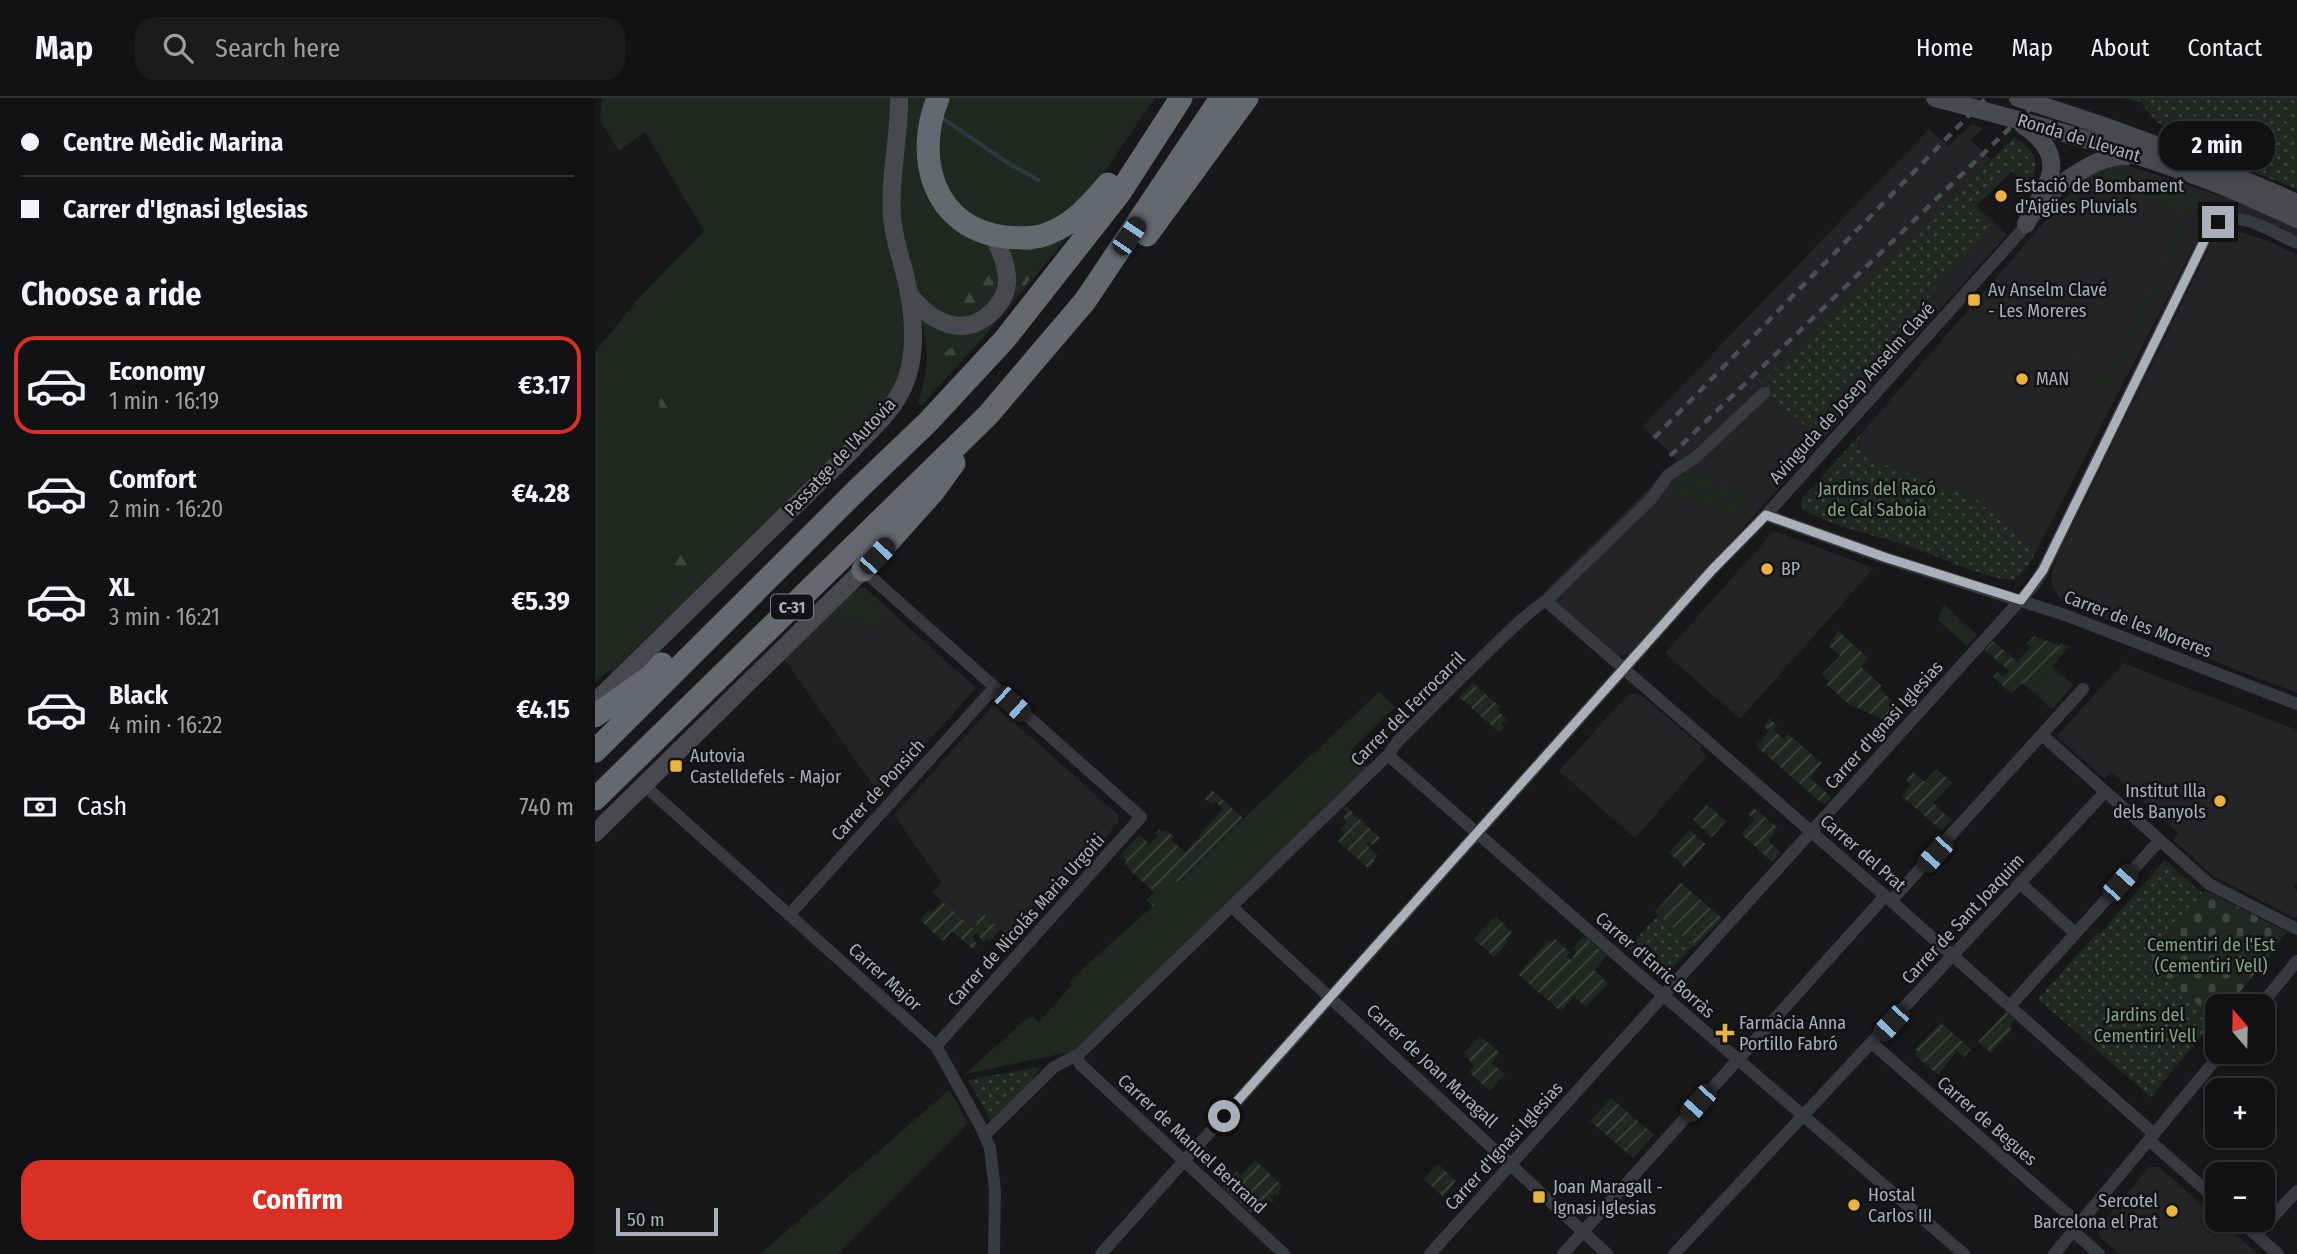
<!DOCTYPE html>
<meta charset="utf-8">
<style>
:root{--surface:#121214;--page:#1b1b1d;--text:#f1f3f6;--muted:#9c9ea0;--line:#313234;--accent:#d93025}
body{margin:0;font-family:"Fira Sans Condensed",sans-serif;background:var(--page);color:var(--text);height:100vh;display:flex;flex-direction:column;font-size:26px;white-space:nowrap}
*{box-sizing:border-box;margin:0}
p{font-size:23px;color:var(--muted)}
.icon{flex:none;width:38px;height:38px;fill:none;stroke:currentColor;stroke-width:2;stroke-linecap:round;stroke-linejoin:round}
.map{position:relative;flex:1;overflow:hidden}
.side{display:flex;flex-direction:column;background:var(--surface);width:595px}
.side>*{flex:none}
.top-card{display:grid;align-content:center;height:154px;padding:0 21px;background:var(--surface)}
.needle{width:46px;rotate:340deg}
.fabs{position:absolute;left:1610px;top:896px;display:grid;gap:14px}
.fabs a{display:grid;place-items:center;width:70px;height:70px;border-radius:14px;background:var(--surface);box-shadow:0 4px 10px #0003,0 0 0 2px var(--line);font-size:35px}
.scale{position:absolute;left:21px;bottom:18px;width:102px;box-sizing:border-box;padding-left:7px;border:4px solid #abafb9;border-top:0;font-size:19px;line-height:24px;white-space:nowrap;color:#abafb9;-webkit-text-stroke:5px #131315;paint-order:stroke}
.end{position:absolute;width:32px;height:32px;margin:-16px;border:9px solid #abafb9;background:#111;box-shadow:0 0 0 4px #111}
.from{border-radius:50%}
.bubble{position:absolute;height:49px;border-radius:21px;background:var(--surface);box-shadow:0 4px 10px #0003,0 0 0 2px var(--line);font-size:23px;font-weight:700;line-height:49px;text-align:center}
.car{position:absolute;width:21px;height:42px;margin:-21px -10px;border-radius:9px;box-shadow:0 0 5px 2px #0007;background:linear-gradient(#222 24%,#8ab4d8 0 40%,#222 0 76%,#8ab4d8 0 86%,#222 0)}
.top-card b{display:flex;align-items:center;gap:24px;height:66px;font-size:26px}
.top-card b+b{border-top:2px solid var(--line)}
.top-card i{width:18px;height:18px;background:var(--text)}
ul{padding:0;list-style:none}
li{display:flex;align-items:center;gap:21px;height:98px;margin:0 14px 10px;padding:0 7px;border:4px solid transparent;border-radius:21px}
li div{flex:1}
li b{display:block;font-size:26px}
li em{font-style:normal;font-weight:700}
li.on{border-color:var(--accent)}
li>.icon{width:63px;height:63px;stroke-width:1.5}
h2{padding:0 21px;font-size:32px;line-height:84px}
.pay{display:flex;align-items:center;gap:18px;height:77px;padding:0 21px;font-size:26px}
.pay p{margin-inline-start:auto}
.cta{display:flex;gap:14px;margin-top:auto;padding:14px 21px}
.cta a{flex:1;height:80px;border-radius:21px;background:var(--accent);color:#fff;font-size:28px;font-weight:700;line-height:80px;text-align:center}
header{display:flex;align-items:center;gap:42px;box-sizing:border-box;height:98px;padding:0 35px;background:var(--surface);border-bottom:2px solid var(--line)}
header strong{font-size:33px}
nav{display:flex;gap:38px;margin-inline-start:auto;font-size:24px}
.search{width:490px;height:63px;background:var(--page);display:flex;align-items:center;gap:18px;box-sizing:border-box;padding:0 24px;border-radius:21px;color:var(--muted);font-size:26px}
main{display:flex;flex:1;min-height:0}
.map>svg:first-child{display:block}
</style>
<header>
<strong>Map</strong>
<div class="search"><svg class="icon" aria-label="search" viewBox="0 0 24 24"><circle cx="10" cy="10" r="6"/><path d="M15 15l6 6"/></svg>Search here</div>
<nav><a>Home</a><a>Map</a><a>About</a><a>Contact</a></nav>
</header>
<main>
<section class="side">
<div class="top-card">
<b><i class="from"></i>Centre Mèdic Marina</b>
<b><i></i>Carrer d'Ignasi Iglesias</b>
</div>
<h2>Choose a ride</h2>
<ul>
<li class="on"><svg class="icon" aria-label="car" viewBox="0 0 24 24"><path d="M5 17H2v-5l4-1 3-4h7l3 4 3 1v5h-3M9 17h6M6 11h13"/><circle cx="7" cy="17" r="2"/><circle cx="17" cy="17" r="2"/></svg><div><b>Economy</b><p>1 min · 16:19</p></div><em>€3.17</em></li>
<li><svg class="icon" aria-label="car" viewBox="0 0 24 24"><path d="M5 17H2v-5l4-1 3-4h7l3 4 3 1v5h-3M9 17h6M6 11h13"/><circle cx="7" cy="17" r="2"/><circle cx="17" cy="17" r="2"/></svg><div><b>Comfort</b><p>2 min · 16:20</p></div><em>€4.28</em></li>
<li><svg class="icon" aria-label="car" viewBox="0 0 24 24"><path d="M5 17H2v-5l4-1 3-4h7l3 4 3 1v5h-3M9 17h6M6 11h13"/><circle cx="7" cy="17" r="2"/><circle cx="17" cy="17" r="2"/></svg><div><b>XL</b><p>3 min · 16:21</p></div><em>€5.39</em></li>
<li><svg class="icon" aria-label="car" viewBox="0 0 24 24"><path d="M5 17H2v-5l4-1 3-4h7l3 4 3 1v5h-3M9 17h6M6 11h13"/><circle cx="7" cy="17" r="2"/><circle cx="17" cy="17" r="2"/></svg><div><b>Black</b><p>4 min · 16:22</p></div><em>€4.15</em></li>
</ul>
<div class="pay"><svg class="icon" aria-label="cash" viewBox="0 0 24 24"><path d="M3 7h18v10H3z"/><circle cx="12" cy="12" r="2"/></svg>Cash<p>740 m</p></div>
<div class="cta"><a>Confirm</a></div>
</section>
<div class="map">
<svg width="1702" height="1156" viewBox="0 0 1702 1156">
<defs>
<pattern id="forest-firs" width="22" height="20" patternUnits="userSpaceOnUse" patternTransform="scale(1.75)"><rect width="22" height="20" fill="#202821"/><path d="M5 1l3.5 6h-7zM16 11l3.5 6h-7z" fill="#3e453f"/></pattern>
<pattern id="cemetery-stones" width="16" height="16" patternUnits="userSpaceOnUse" patternTransform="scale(1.75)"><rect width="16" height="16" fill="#202821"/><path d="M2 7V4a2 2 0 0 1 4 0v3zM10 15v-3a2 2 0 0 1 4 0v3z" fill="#3e453f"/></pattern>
<pattern id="park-dots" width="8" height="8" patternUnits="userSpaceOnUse" patternTransform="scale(1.75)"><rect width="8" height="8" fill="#202821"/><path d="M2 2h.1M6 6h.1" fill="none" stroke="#3e453f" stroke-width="1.8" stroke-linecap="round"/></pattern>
<pattern id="garden-furrows" width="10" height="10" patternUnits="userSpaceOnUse" patternTransform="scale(1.75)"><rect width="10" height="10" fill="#202821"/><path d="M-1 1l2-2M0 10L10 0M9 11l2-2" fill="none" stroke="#3e453f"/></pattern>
</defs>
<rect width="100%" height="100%" fill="#18181a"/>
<path fill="#242427" d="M1377,26L1388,30L1376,42L1396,61L1367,94L1412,137L1033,557L1022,558L949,494L1082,362L1048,328L1334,31L1353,48Z
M1529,66L1647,105L1702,130V140L1645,115L1627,116L1611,125L1441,454L1380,400L1269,359L1265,353L1263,342L1264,338L1472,98L1500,71Z
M1630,131L1639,132L1670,142L1702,156V595L1474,507L1464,499L1457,487L1456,477L1461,461L1617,144L1623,136Z
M1179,433L1279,470L1145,621L1070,555Z
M270,490L381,590L285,697L187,558L255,491Z
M1528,565L1702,632V784L1698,789L1702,793V818L1700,820L1618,778L1578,742L1583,735L1528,685L1516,674L1510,681L1462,638Z
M1033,596H1044L1054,603L1107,649L1105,652L1112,658L1040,740L964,673Z
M399,606L523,717V725L418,843L387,815L379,831L337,795L346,784L299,717Z
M1554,1069H1564L1663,1156H1524L1504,1138L1503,1130Z"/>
<path fill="#202821" d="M7,0H297L311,248C302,288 296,301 269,331L18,573L10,575L0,584V254L44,200L109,133L50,34L24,53L5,22Z
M311,0H338L328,66L405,163L406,196L373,223L333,211L321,189L303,124Z
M352,0H560L486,108L448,130L394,131L351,99L343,83L341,22Z
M1514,71L1539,73L1608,97L1598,118L1590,114L1583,126L1591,131L1570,174L1567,173V169L1585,132L1580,129L1588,113L1498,84L1464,122L1460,119L1496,78Z
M493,115L394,233L327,307L322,306C334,276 334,251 326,220L339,228L408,211V149Z
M1560,191L1562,192L1513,291L1475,257L1479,254L1512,282L1556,192Z
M1091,372L1096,375L1156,398L1149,406L1078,380L1077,384L1146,409L1139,417L1077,393L1074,382Z
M270,490L295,512L279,531L271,525L225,521L255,491Z
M1349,506L1382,537L1372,548L1343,522Z
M1457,568L1478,587L1457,611L1436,592Z
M784,594L800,609L756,652L773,669L480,953L370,976L428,924L437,918L444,924L477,887L474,883L558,808L555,802L577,778L584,784L652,717Z
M354,992L373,1025L242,1156H165Z"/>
<path fill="url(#forest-firs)" d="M426,150H439C440,152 444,160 444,162C444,171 426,194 419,198C405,185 416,162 426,150Z
M393,171L402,178L390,207L366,216L361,205Z
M373,241L379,243L376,253L343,275L338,266L343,257Z
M79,289C87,302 90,314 77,324L66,320L64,303L70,290Z
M95,451C103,463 102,469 98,482L84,486C78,473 78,464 85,452Z"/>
<path fill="url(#cemetery-stones)" d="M1610,792L1692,834L1634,908H1622V921L1551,867L1576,835L1574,828L1578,825L1582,826Z"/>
<path fill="url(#park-dots)" d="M1527,0H1702V91C1662,74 1564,43 1547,4Z
M1418,40C1440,48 1448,67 1433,87L1417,73L1380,109L1398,127L1215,332L1163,287L1345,112L1347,113Z
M1264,338L1263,349L1269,359L1380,400L1441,454L1432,470L1419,481C1397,484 1340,457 1316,449C1281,437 1242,430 1209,412L1206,406L1207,400Z
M1570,762L1607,795L1582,827L1578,825L1574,828L1576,835L1551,867L1621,920L1556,999L1443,901L1502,835L1505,836Z
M1064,816L1099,847L1068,881L1033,850Z
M445,969L436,984L397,1024L373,982Z"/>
<path fill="url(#garden-furrows)" d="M1243,533L1273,560L1266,569L1287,588L1285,592L1311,615L1300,627L1254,606L1231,586L1234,583L1227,576L1245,558L1233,547Z
M1439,538L1465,548L1467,546L1475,548L1436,592L1427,585L1416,595L1398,579L1403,574L1408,579L1414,573L1390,552L1398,543L1425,566L1424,562L1436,549L1432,546Z
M878,585L905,609L902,612L912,622L906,626L909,629L904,634L864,599Z
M1175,620L1182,627L1178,632L1189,641L1193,636L1227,665L1215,680L1236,699L1229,707L1161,648L1174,633L1169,628Z
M1342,671L1357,685L1338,705L1357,722L1347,733L1307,698L1316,687L1311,682L1318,674L1330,684Z
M617,692L648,720L583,784L577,779L555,802L559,806L558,808L552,803L559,794L529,767L532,763L525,758L544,737L555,746L563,738L561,735L564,731L568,735L571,732L579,739L577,743L590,754L628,711L620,703L616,706L610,701Z
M1112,707L1131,723L1117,739L1098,722Z
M751,708L785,740L778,747L774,744L771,746L782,757L779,761L780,763L773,770L743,743L750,735L745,731L752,723L748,719L752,714L748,710Z
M1159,710L1182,729L1174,744L1186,754L1177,764L1146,736L1159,722L1153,715Z
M1095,732L1111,746L1090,769L1074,755Z
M1086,785L1127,820L1101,848L1060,814Z
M347,803L379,831L387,814L405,831L395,843L392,841L389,845L382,835L377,839L382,847L378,851L357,833L348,843L325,822L333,813L336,815Z
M900,818L917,834L911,842L913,844L899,859L879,841Z
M989,838L1012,858L999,872L1013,885L991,909L979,899L966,914L923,876L954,842L957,845L960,841L975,854L971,859L976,862L982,854L978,851Z
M1411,914L1420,922L1414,928L1417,931L1396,955L1383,944Z
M1346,925L1376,951L1369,959L1362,953L1343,977L1320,957L1323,954L1320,951Z
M885,938L905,955L897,965L910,976L895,993L874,974L879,968L869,955Z
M1016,1000L1059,1037L1038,1060L995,1023Z
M660,1062L687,1088L683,1097L680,1095L676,1099L679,1102L676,1105L670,1101L656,1115L627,1089L642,1073L646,1077Z
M843,1066L861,1083L848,1099L829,1081Z"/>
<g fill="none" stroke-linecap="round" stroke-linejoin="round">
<path stroke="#2f373e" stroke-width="4.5" d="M350,22L410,63L443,82"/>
<path stroke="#393a3f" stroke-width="12" d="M1171,417L1291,460L1470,517L1702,606
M268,472L546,719L341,948
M951,503L1296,803L1559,1036
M1447,637L1614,786L1702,831
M793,657L1033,867L1369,1156
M50,688L341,948L387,1031L395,1050L400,1092L399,1156
M1425,785L1480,835
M1296,803L1488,591
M636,808L1012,1156
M194,817L399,590
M1415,908L1565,742
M1665,908L1702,863
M1278,946L1484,1126
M390,1037L459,969L484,956
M1554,1042L1622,1102
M1644,1122L1683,1156
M1478,1133L1504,1156
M1661,1137L1702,1093
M506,1156L1117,472L1171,417L1473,81
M689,1156L485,966L482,960L484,956L793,657L803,643C823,624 937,506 951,503L1057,400L1073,377L1100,360L1169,295
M835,1156L1438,488L1448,472L1616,129C1643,108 1676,134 1702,145
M968,1156L1290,798
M1079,1156L1510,694
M1459,1156L1627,954"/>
<path stroke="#47494f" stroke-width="18" d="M1340,0C1437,25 1535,52 1628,88C1653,98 1678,110 1702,121
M1423,0C1518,29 1611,64 1702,105
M1428,27C1477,60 1452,86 1431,126
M1473,81C1493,68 1508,58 1532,58
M314,196C335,223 368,243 398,213C407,203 413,193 412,179C411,164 404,150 398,137
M0,604L257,352C273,335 291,319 303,299C323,266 320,222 312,185C307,163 298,139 297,117C294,78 305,39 304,0
M0,735L268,472"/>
<path stroke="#666870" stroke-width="23" d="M343,0C319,60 338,130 410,139C424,140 439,141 452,136C479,126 495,107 513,86
M552,137L652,0
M268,472L338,394L359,365
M0,618L56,578L67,566
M0,653L262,392L333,324L410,241L524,96L586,0
M0,701L393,317L490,203L626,0"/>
<path stroke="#4c4e54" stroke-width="4.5" stroke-dasharray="9 7" stroke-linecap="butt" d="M1059,340L1391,0
M1075,358L1446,0"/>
</g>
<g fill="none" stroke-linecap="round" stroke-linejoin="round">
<path stroke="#abafb9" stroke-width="9" d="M629,1018L1117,472L1171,417L1292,460L1426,502L1448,472L1601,160L1616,129L1623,124"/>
</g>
<g fill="#eab340" stroke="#131315" stroke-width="2.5">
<circle cx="1406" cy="98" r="7"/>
<rect x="1372" y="195" width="14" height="14" rx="3.5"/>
<circle cx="1427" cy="281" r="7"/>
<circle cx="1172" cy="471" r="7"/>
<rect x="74" y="661" width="14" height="14" rx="3.5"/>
<circle cx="1625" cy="703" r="7"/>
<path d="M1126.5 924.5h7v7h7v7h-7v7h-7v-7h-7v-7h7z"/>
<rect x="937" y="1092" width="14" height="14" rx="3.5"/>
<circle cx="1259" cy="1107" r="7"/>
<circle cx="1577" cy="1113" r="7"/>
</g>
<g text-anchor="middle" stroke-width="5" stroke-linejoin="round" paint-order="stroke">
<rect fill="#131315" stroke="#7d8088" stroke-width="2" x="176" y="496.5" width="42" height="25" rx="5"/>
<g font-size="16" font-weight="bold" fill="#abafb9">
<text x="197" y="515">C-31</text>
</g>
<g font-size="18" fill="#abafb9" stroke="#131315">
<text transform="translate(1484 40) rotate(17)" y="6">Ronda de Llevant</text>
<text transform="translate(1257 295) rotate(-48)" y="6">Avinguda de Josep Anselm Clavé</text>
<text transform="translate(245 359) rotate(-47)" y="6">Passatge de l'Autovia</text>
<text transform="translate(1543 526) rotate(21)" y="6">Carrer de les Moreres</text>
<text transform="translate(813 611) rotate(-45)" y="6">Carrer del Ferrocarril</text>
<text transform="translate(1289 627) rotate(-48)" y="6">Carrer d'Ignasi Iglesias</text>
<text transform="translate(283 692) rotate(-48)" y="6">Carrer de Ponsich</text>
<text transform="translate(1268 755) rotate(41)" y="6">Carrer del Prat</text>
<text transform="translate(1368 821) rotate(-47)" y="6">Carrer de Sant Joaquim</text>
<text transform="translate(431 822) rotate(-48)" y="6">Carrer de Nicolás Maria Urgoiti</text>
<text transform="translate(1060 867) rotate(41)" y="6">Carrer d'Enric Borràs</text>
<text transform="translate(290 879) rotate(42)" y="6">Carrer Major</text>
<text transform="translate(837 968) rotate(43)" y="6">Carrer de Joan Maragall</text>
<text transform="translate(1392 1023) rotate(41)" y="6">Carrer de Begues</text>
<text transform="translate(597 1046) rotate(43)" y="6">Carrer de Manuel Bertrand</text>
<text transform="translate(909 1048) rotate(-48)" y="6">Carrer d'Ignasi Iglesias</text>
</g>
<g font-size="18" fill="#abafb9" stroke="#131315" text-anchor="start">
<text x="1420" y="94">Estació de Bombament<tspan x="1420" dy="21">d'Aigües Pluvials</tspan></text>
<text x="1393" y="198">Av Anselm Clavé<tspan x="1393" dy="21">- Les Moreres</tspan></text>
<text x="1441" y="287">MAN</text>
<text x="1186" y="477">BP</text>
<text x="95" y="664">Autovia<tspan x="95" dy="21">Castelldefels - Major</tspan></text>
<text x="1611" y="699" text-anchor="end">Institut Illa<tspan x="1611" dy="21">dels Banyols</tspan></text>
<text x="1144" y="931">Farmàcia Anna<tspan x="1144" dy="21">Portillo Fabró</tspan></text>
<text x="958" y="1095">Joan Maragall -<tspan x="958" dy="21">Ignasi Iglesias</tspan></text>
<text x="1273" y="1103">Hostal<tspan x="1273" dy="21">Carlos III</tspan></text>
<text x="1563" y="1109" text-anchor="end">Sercotel<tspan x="1563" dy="21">Barcelona el Prat</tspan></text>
</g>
<g font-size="18" fill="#83a385" stroke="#131315">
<text x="1282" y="397">Jardins del Racó<tspan x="1282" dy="21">de Cal Saboia</tspan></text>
<text x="1616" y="853">Cementiri de l'Est<tspan x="1616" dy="21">(Cementiri Vell)</tspan></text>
<text x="1550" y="923">Jardins del<tspan x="1550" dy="21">Cementiri Vell</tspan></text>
</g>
</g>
</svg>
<div class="fabs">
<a><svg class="needle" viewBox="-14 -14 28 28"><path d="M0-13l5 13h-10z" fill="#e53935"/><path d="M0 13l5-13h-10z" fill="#9c9ea0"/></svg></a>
<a>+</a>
<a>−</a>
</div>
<div class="scale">50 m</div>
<i class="end from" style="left:629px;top:1018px"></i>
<i class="end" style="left:1623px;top:124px"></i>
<div class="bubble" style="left:1564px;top:23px;width:116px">2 min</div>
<i class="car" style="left:534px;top:138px;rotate:34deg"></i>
<i class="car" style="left:282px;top:458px;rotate:43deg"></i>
<i class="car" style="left:417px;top:606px;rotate:132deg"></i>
<i class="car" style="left:1340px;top:756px;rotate:222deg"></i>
<i class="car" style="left:1525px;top:785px;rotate:42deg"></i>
<i class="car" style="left:1296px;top:925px;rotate:223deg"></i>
<i class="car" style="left:1103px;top:1005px;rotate:222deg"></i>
</div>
</main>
